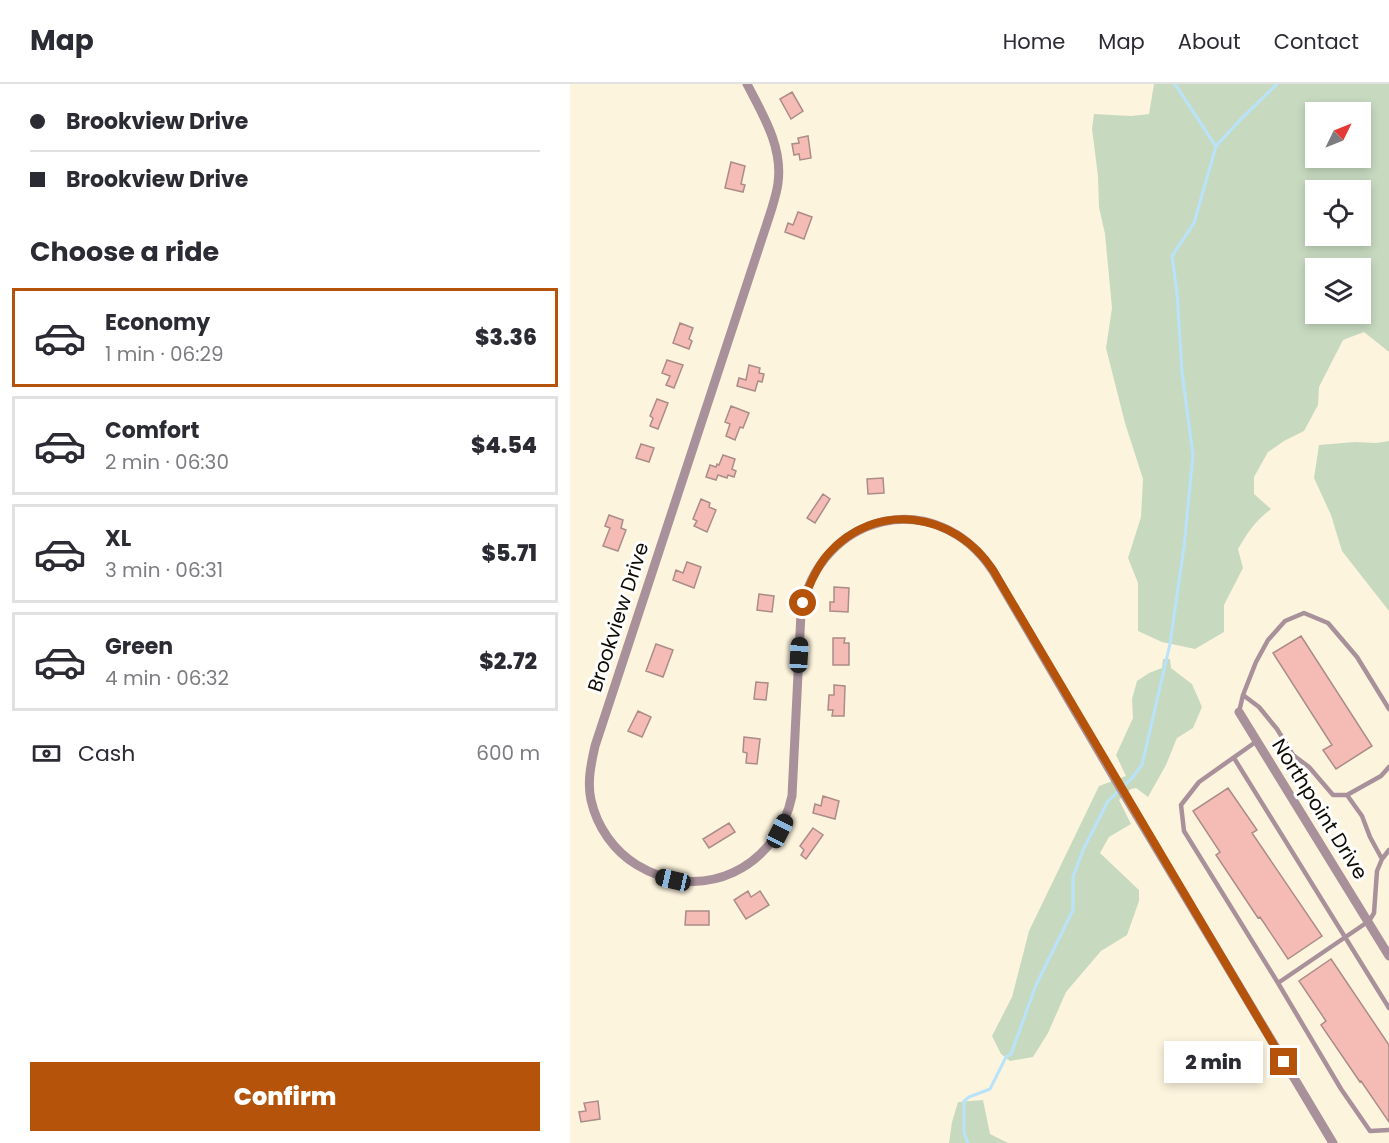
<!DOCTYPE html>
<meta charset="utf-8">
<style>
:root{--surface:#fff;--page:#f7f7f7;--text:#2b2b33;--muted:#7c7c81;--line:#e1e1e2;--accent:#b45309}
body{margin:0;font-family:Poppins,sans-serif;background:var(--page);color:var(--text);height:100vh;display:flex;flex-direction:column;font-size:22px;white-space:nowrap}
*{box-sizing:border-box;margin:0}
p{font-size:20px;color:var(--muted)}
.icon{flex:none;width:33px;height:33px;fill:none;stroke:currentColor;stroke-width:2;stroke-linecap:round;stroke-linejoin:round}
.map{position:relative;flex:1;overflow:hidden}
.details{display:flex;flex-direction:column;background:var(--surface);width:570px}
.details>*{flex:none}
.guide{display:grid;align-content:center;height:132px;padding:0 30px;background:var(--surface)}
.needle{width:39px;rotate:47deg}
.controls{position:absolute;left:735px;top:18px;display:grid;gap:12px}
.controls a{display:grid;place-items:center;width:66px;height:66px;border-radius:0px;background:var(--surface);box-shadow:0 3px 9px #0003;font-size:30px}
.end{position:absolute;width:27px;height:27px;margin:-14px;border:8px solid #b45309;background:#fff;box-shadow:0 0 0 3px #fff}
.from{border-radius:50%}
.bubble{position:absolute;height:42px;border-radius:0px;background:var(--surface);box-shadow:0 3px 9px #0003;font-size:20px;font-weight:800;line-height:42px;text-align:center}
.car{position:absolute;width:18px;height:36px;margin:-18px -9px;border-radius:8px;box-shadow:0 0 4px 2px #0007;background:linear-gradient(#222 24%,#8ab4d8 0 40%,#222 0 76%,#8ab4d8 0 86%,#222 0)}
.guide b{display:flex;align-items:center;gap:21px;height:57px;font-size:22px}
.guide b+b{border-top:2px solid var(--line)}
.guide i{width:15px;height:15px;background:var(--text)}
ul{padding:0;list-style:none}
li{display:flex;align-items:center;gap:18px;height:99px;margin:0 12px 9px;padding:0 18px;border:3px solid var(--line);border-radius:0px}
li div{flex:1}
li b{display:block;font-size:22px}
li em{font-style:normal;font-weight:800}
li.current{border-color:var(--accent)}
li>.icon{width:54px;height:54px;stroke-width:1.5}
h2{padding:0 30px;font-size:27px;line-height:72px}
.pay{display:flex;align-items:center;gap:15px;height:66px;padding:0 30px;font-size:22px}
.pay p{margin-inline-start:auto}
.button{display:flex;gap:12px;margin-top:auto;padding:12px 30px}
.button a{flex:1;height:69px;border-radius:0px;background:var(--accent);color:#fff;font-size:24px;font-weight:800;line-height:69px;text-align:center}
header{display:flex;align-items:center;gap:36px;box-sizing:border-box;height:84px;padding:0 30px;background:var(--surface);border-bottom:2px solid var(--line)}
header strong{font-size:28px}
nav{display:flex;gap:33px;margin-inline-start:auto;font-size:21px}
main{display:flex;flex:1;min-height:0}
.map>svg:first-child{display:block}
</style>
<header>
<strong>Map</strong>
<nav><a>Home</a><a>Map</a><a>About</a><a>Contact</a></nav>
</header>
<main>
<section class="details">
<div class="guide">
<b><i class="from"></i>Brookview Drive</b>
<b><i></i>Brookview Drive</b>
</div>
<h2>Choose a ride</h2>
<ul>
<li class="current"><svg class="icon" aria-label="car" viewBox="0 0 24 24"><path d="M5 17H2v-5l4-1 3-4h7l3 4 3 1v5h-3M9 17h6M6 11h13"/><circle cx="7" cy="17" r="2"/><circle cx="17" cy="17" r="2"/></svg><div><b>Economy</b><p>1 min · 06:29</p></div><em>$3.36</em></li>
<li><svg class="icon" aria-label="car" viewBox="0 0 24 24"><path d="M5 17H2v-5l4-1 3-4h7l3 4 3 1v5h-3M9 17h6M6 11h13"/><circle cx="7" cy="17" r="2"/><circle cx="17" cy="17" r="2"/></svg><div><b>Comfort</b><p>2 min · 06:30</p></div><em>$4.54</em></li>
<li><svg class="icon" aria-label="car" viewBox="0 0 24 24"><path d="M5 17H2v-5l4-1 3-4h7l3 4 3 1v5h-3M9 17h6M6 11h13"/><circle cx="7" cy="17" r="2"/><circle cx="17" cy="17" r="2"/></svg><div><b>XL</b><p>3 min · 06:31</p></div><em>$5.71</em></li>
<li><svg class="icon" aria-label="car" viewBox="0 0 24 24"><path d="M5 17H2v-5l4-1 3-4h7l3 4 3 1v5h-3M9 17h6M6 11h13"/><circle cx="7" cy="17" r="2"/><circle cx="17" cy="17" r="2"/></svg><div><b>Green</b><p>4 min · 06:32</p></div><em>$2.72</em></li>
</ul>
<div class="pay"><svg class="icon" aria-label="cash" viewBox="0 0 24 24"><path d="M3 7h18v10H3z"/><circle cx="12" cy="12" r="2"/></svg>Cash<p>600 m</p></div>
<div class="button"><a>Confirm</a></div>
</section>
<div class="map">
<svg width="819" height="1059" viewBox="0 0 819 1059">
<rect width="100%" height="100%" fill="#fdf4de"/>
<path fill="#c7dac0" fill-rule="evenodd" d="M584,0H819V268L794,248L773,256L749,303L748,321L734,347L714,357L698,368L684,393V410L701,425C685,437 678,448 668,465L673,484L654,521V548L625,565L592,558L568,547V499L558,474L571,433L573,395L555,339L536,264L542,224L535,150L529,123L528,92L522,45L524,30L561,32L579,30ZM790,28V74H746V28ZM790,106V152H746V106ZM790,184V230H746V184Z
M819,357V527L772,467L761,431L744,394L749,361L785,358L806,359Z
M593,575H600L601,584L622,600L632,623L623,644L607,654L596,681L578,713L566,704L561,705L549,716L561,740L539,753L530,769L569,806V817L557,851L531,867L496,908L478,949L463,973L440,977L431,970L422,952L442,913L459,847L529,702L556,692L546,671L563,634L562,615L567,597L579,589L592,584Z
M413,1016L420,1050L438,1059H379L382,1038L388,1018Z"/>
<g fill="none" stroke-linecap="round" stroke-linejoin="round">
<path stroke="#b9e3fa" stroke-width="3" d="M605,0L645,61
M398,1059L394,1049V1017L399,1013L420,1005L436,973L441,970L466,901L503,826V793L513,766L538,717L562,694L572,681L600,560L614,463L623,371L612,288L607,209L602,172L624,139L646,62L671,35L707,0"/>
</g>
<path fill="#f5bcb5" stroke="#ab8c88" stroke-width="1.5" d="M222,8L233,27L221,35L210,15Z
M238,52L241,74L230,76L229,70L224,71L222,60L229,59L228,54Z
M161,78L175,82L171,100L175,101L173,108L155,104Z
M228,128L242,133L234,155L215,148L218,139L223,141Z
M110,239L123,244L119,255L122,257L119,265L103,259Z
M97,276L113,281L104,304L96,301L100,292L92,289Z
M179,281L190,284L189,289L194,290L192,298L188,297L185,307L167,302L169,294L176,296Z
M87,315L98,319L88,345L80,342L83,334L80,332Z
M161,322L179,329L173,344L170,343L165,356L156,352L160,340L155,338Z
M71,360L84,364L79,378L66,374Z
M153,371L165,375L162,385L166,387L164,393L158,391L157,394L148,391L146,396L136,393L140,381L146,383L147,380L149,381Z
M313,394L314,409L298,410L297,395Z
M253,410L260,415L245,439L237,434Z
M131,415L140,419L139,423L146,426L137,448L124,442L127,437L123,435Z
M39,431L53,436L51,444L56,446L48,467L33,462L40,444L35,442Z
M117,478L131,483L124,504L103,496L106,486L113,489Z
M264,503L279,504L278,528L260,527V518H264Z
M189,510L204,512L202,528L187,526Z
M731,552L802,662L766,685L753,666L762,661L703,569Z
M263,554H275L274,559H279V581H263Z
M86,560L103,566L93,593L76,587Z
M186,598L198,599L196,616L184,615Z
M264,601L275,602L274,632H262L263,626H258L259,611H264Z
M68,627L81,633L72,653L58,647Z
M174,653L190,655L187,680L176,679L177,669L173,668Z
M658,704L687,746L682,749L752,852L718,875L690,833L688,834L646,771L650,768L623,727Z
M253,712L269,717L265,735L243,729L245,720L251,722Z
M159,739L165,748L139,764L133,755Z
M243,744L253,751L236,775L231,771L234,766L230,762Z
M178,807L181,813L190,807L199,821L176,835L164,816Z
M116,827H139V841H115Z
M761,875L819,961V1038L791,997L790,998L751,941L756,937L729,897Z
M28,1017L30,1035L11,1038L9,1028L16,1027L14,1019Z"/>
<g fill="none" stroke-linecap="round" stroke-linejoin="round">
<path stroke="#a8919a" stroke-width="4.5" d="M673,611L689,623L707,645L723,671L739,683L763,711H777L811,692L819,683
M669,628L673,611L686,578L698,556L715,537L734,529L758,539L787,573L819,625
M687,657L629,698L611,721L614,747L708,899L771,1005L800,1047L819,1046
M664,674L819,924
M777,711L792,732L800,753L812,775L819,766
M708,899L799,837L804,829L807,787L812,775"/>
<path stroke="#a8919a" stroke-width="9" d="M177,0C193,31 213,63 208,99C207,108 204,117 201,127L25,662C21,680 17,698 21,716C27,743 44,767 67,781C132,821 207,784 222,712L231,529C249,429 366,400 423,487L545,695L763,1059
M669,628L819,872"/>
</g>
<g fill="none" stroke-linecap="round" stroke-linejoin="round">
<path stroke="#b45309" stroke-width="8" d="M233,519C239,501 246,484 258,470C306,416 385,428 423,486L714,978"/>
</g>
<g text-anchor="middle" stroke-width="6" stroke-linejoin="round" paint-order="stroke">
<g font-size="20" fill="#0f0b03" stroke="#fff">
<text transform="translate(48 533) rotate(-72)" y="7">Brookview Drive</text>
<text transform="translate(750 725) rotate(58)" y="7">Northpoint Drive</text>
</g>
</g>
</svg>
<div class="controls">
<a><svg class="needle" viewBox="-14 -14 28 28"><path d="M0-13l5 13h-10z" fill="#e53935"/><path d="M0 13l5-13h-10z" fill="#7c7c81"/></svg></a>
<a><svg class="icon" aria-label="locate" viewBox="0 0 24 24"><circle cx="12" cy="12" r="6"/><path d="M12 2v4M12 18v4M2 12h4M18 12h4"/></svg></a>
<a><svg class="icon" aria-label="layers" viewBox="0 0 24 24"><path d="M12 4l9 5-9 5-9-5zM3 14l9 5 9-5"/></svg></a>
</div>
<i class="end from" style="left:233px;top:519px"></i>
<i class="end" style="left:714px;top:978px"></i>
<div class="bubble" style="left:594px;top:957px;width:99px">2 min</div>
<i class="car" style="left:229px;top:571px;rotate:3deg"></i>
<i class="car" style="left:210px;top:747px;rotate:27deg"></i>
<i class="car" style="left:103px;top:796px;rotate:283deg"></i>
</div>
</main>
